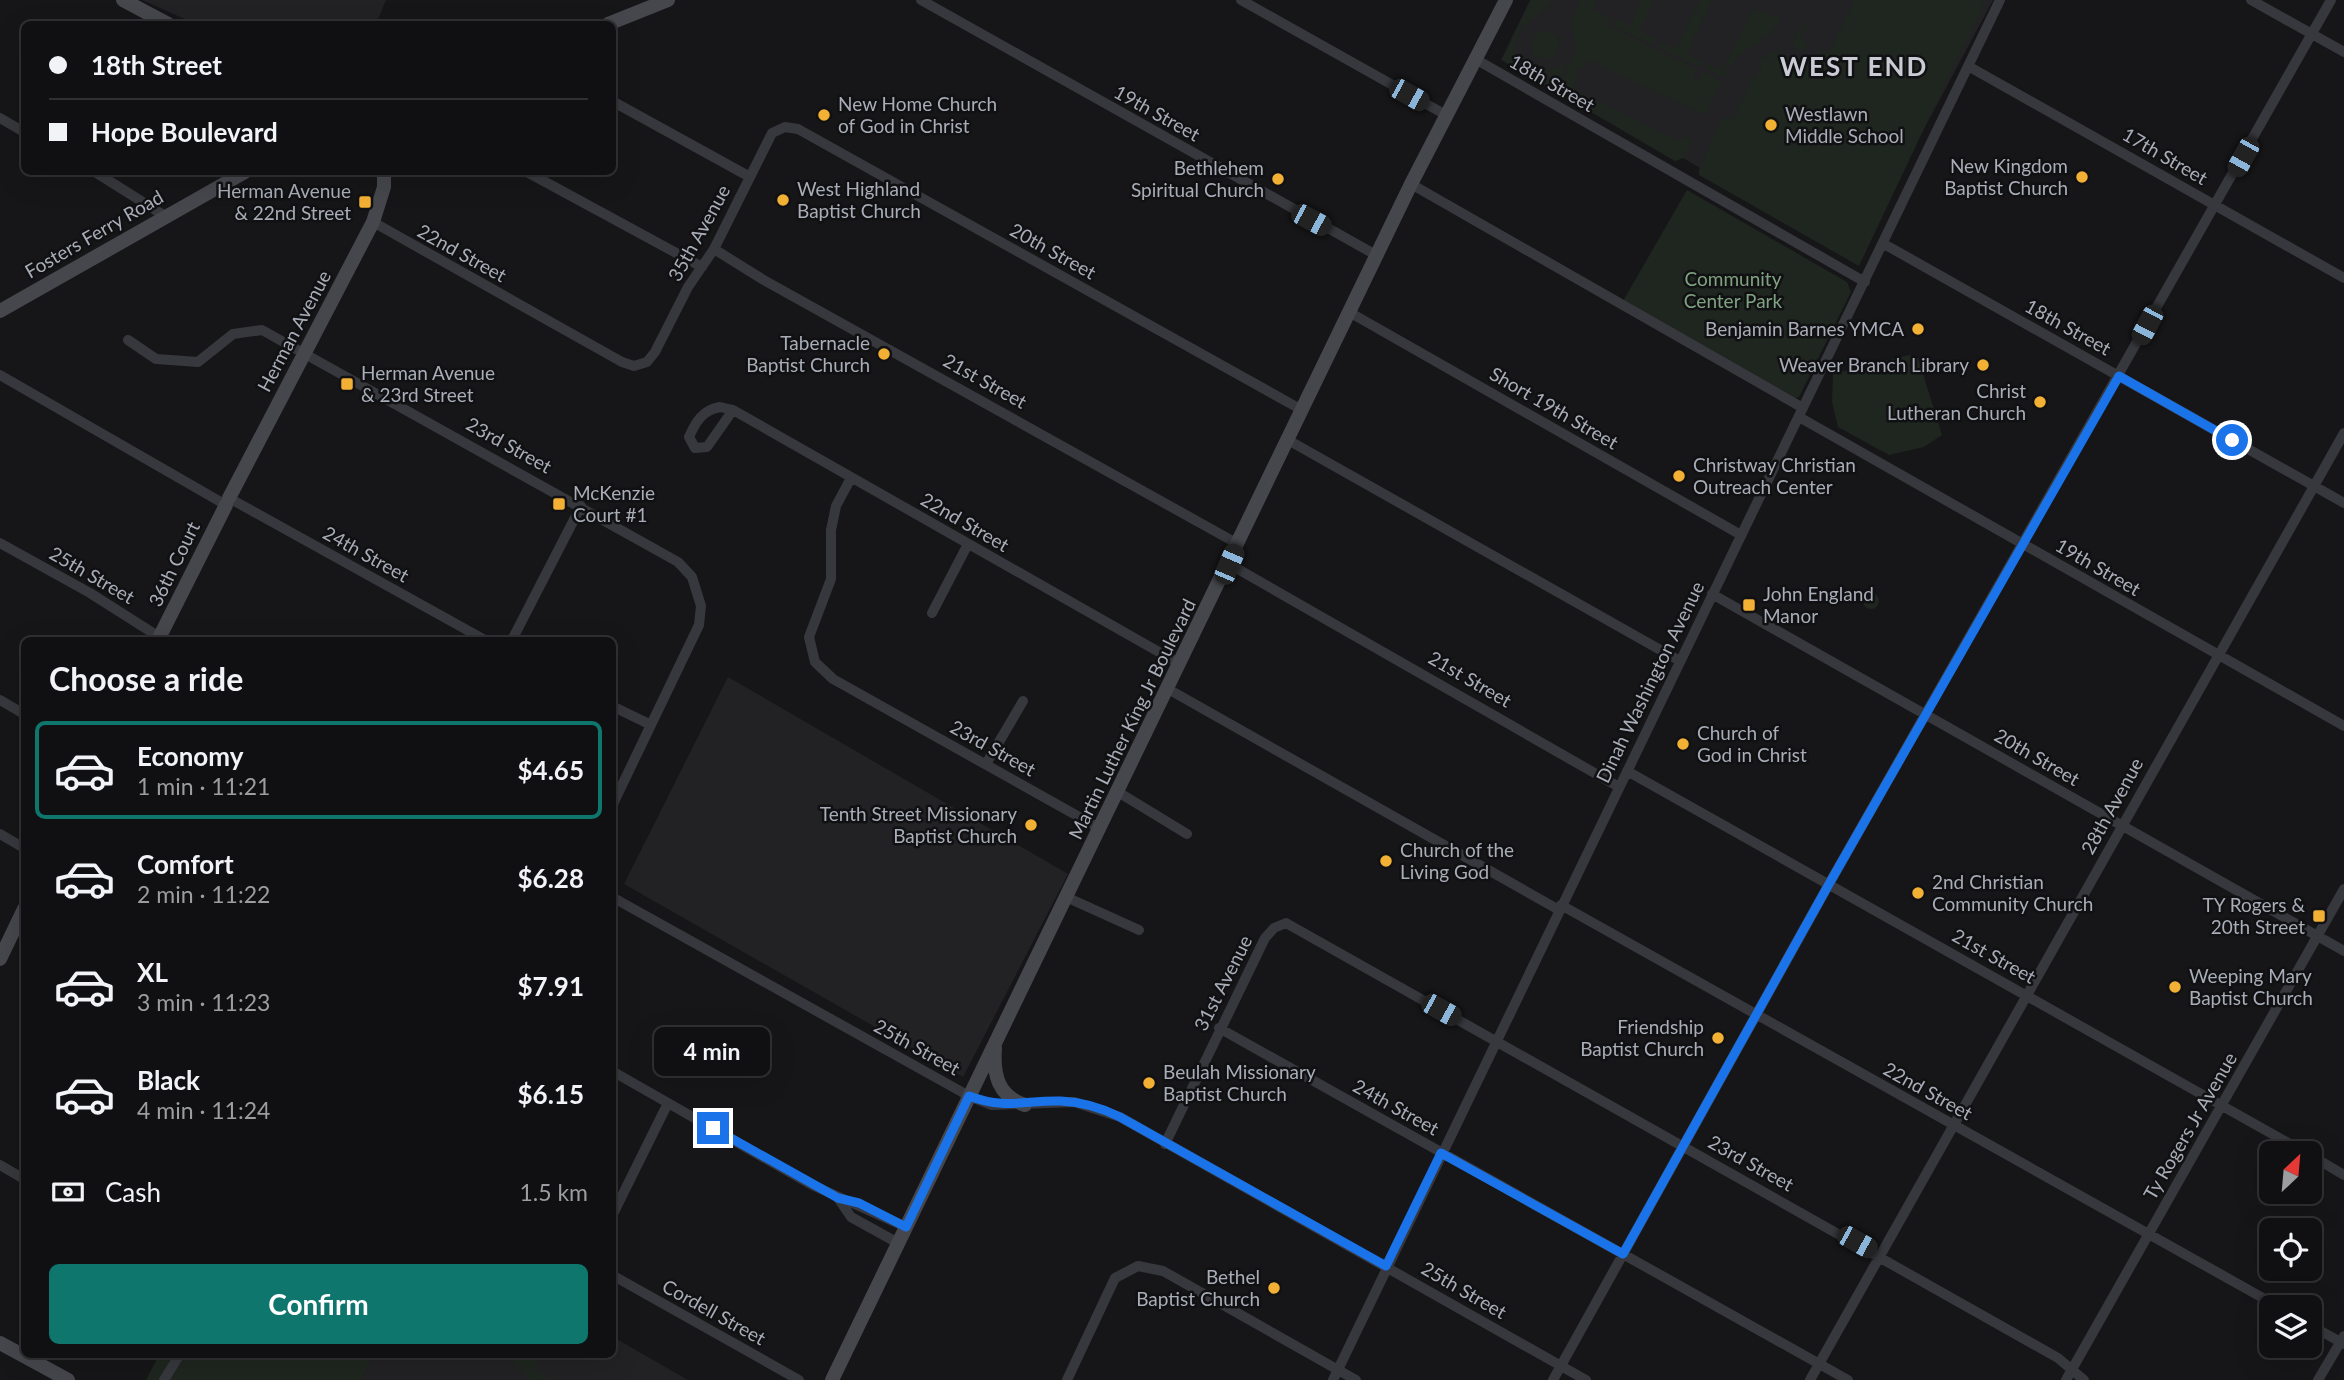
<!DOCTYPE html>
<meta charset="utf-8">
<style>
:root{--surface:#101012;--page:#1e1e20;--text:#f1f3f6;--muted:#9c9d9f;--line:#303032;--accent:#0f766e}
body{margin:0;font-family:Lato,sans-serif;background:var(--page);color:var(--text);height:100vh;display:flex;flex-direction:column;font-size:26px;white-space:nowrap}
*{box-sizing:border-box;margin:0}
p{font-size:23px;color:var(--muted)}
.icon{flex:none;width:38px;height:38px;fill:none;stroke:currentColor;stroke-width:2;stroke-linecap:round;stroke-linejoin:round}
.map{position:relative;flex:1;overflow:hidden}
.details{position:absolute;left:21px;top:637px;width:595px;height:721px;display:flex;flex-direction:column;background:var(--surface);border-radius:10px;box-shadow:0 7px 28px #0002,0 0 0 2px var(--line)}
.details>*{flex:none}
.banner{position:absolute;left:21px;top:21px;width:595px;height:154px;border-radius:10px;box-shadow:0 7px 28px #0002,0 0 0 2px var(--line);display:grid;align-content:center;height:154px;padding:0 28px;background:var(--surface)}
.needle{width:46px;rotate:26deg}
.controls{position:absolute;left:2259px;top:1141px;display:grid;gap:14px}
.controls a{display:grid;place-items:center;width:63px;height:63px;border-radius:10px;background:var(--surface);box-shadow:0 7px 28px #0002,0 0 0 2px var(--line);font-size:35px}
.end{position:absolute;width:32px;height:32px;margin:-16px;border:9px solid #1a73e8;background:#fff;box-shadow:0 0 0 4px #fff}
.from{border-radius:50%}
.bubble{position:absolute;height:49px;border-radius:10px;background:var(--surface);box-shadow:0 7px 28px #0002,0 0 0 2px var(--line);font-size:23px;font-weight:700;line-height:49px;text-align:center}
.car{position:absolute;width:21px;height:42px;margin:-21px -10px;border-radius:9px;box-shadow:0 0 5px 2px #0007;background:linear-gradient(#222 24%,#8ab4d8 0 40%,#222 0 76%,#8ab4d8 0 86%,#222 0)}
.banner b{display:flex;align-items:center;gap:24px;height:66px;font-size:26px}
.banner b+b{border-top:2px solid var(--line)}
.banner i{width:18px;height:18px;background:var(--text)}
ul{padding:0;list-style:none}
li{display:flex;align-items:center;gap:21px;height:98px;margin:0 14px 10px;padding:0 14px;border:4px solid transparent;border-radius:10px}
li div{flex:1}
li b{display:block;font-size:26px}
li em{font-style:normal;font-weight:700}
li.active{border-color:var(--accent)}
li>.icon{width:63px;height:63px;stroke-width:1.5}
h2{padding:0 28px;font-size:32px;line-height:84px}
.pay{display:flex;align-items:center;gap:18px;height:77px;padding:0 28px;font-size:26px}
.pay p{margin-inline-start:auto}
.action{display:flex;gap:14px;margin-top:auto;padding:14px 28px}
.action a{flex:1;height:80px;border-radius:10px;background:var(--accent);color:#fff;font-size:28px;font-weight:700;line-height:80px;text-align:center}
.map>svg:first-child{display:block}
</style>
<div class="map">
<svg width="2344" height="1380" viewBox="0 0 2344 1380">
<rect width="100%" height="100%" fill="#161618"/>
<path fill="#222225" d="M142,0H386L376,24H196Z
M1530,0H1993L1855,258L1683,158L1675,161L1501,60Z
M728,677L1068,874L963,1077L624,884Z
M613,1337L688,1380H361L374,1355L612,1354Z"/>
<path fill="#1e261f" d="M1531,0H1552C1543,16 1520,21 1516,40C1510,73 1551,80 1569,60L1555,90L1502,60Z
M1580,0H1597L1593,9L1609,17L1606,25L1697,69L1693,80L1698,82L1703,72L1721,81L1704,115L1589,60L1582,70L1576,68L1575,90L1680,142L1684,135L1692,141L1683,158L1675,161L1558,92L1575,52L1572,20Z
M1642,0H1655L1640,31L1655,39L1653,45L1611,25L1615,19L1630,26Z
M1699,0H1713L1687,53L1701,61L1699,67L1658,47L1661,42L1676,48Z
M1855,0H1985L1859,266L1699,175V170L1723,117L1733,119L1751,81L1762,69L1757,61L1777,51C1798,60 1801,78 1822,50L1829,52Z
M1752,9L1781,18C1768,44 1740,45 1723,77L1705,68L1707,64L1723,70Z
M1804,23L1807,24L1800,38L1809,44L1806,50L1800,51L1795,48L1793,39Z
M1531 45a14 14 0 1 1 28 0a14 14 0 1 1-28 0Z
M1687,190L1847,282L1851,292L1799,397L1795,398L1623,301Z
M1909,355L1918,358L1942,435L1924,447L1889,455L1838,427L1832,402L1833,374Z
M1863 601a8 8 0 1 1 16 0a8 8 0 1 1-16 0Z
M159,1355H374L361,1380H146Z
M508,1355H542L534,1370L549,1378L532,1380Z"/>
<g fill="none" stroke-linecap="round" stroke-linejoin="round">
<path stroke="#37383d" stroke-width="10" d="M921,0L1376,255
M1241,0L1446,115
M2251,0L2344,52
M1477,60L1865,282
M1968,66L2344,278
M612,101L750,177
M0,118L24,132
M95,172L165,216
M527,172L702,267
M1411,184L1803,408
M373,222L622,362L634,366L647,362L655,352L688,287L714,249L772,133L785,127L798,129L1302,410
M1884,244L2344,503
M714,249L762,279L1238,544
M1349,312L1741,535
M128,340L156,359L198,362L233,334L262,330L678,562L692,577L701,606L699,625L612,806
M0,375L226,505L229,498L485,640
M720,407L733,410L707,447L695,448L689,437C696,421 703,410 720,407Z
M733,410L1180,664
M1799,417L2344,726
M1288,440L1680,661
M851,478L836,506L831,530V579L809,637L815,662L833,679L1099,828
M0,543L90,593L164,640
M1229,564L1619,787
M1712,594L2344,951
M932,613L968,544
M512,640L581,506
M1168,689L1559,910
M0,700L24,714
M612,706L651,725
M986,764L1023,701
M1627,771L2306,1153
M1118,792L1187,834
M0,834L24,848
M612,897L969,1096L992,1105L1074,1102L1120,1117L1586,1380
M1066,897L1139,930
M1561,905L2279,1307
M1219,1028L1848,1380
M612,1071L812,1185L906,1227
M1165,1144L1265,938L1274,928L1286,923L2058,1358L2084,1380
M2310,1155L2344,1175
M0,1165L24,1179
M838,1198L851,1217L898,1243
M612,1216L668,1103
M612,1275L799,1380
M2310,1325L2344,1344
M164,1380L180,1354
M1067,1380L1115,1278L1138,1266L1163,1271L1356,1380
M1333,1380L2000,0
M1553,1380L1829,884L2331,0
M1810,1380L2344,433
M2066,1380L2344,889
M2318,1380L2344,1336"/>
<path stroke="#45474d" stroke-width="14" d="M123,0L168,24
M608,24L668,0
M0,311L245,172
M229,498L373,222L384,187V172
M158,640L226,505
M0,959L24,909
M995,1048C993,1075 998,1096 1025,1105
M0,1343L68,1380
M832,1380L1411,184L1506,0"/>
</g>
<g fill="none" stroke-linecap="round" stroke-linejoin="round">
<path stroke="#1a73e8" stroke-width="9" d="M713,1128L838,1198L859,1203L906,1227L969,1096C1006,1110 1025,1100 1061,1101C1082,1102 1102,1108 1120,1117L1386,1266L1441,1153L1623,1254L1829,884L2119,376L2232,440"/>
</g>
<g fill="#f2b134" stroke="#111113" stroke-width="2.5">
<circle cx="824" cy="115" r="7"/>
<circle cx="1771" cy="125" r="7"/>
<circle cx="2082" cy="177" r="7"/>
<circle cx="1278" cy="179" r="7"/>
<circle cx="783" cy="200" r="7"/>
<rect x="358" y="195" width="14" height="14" rx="3.5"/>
<circle cx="1918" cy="329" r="7"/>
<circle cx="884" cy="354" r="7"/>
<circle cx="1983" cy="365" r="7"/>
<rect x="340" y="377" width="14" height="14" rx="3.5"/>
<circle cx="2040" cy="402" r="7"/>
<circle cx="1679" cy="476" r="7"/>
<rect x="552" y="497" width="14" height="14" rx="3.5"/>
<rect x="1742" y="598" width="14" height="14" rx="3.5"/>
<circle cx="1683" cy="744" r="7"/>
<circle cx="1031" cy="825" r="7"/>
<circle cx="1386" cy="861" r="7"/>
<circle cx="1918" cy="893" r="7"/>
<rect x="2312" y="909" width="14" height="14" rx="3.5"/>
<circle cx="2175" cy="987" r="7"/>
<circle cx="1718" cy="1038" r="7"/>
<circle cx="1149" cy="1083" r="7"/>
<circle cx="1274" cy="1288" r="7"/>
</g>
<g text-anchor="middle" stroke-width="5" stroke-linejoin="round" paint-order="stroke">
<g font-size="19" fill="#a8adb8" stroke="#111113">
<text transform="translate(1552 83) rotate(30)" y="7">18th Street</text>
<text transform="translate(1157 113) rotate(29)" y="7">19th Street</text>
<text transform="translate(2165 156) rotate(30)" y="7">17th Street</text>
<text transform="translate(699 233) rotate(-61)" y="7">35th Avenue</text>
<text transform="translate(94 234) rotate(-30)" y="7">Fosters Ferry Road</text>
<text transform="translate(1053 251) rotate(29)" y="7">20th Street</text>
<text transform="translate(462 253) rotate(29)" y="7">22nd Street</text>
<text transform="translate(2068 327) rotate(29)" y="7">18th Street</text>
<text transform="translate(294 331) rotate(-62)" y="7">Herman Avenue</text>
<text transform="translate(985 381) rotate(29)" y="7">21st Street</text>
<text transform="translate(1554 408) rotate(30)" y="7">Short 19th Street</text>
<text transform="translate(509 445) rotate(29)" y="7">23rd Street</text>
<text transform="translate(965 522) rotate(30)" y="7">22nd Street</text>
<text transform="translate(366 554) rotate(29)" y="7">24th Street</text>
<text transform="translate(174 564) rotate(-64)" y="7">36th Court</text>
<text transform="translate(2098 567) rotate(30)" y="7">19th Street</text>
<text transform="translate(92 575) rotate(30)" y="7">25th Street</text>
<text transform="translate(1470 679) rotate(30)" y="7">21st Street</text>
<text transform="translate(1650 682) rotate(-64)" y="7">Dinah Washington Avenue</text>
<text transform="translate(1132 719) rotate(-64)" y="7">Martin Luther King Jr Boulevard</text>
<text transform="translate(993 748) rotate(29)" y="7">23rd Street</text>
<text transform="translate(2037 757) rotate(30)" y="7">20th Street</text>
<text transform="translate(2112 806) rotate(-61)" y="7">28th Avenue</text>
<text transform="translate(1994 956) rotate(29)" y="7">21st Street</text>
<text transform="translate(1223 983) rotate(-63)" y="7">31st Avenue</text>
<text transform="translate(917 1047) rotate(29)" y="7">25th Street</text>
<text transform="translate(1928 1091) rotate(29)" y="7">22nd Street</text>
<text transform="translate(1396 1107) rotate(29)" y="7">24th Street</text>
<text transform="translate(2190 1126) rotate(-60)" y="7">Ty Rogers Jr Avenue</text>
<text transform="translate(1751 1163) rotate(29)" y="7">23rd Street</text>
<text transform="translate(1464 1290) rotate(30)" y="7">25th Street</text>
<text transform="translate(714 1312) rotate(29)" y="7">Cordell Street</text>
</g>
<g font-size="19" fill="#a8adb8" stroke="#111113" text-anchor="start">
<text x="838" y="111">New Home Church<tspan x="838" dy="22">of God in Christ</tspan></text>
<text x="1785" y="121">Westlawn<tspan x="1785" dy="22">Middle School</tspan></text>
<text x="2068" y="173" text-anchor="end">New Kingdom<tspan x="2068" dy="22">Baptist Church</tspan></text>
<text x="1264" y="175" text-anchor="end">Bethlehem<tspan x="1264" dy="22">Spiritual Church</tspan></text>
<text x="797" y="196">West Highland<tspan x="797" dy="22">Baptist Church</tspan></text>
<text x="351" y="198" text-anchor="end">Herman Avenue<tspan x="351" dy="22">&amp; 22nd Street</tspan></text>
<text x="1904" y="336" text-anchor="end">Benjamin Barnes YMCA</text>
<text x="870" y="350" text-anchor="end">Tabernacle<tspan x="870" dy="22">Baptist Church</tspan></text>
<text x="1969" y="372" text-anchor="end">Weaver Branch Library</text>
<text x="361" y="380">Herman Avenue<tspan x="361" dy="22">&amp; 23rd Street</tspan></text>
<text x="2026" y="398" text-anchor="end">Christ<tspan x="2026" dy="22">Lutheran Church</tspan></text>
<text x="1693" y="472">Christway Christian<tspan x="1693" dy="22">Outreach Center</tspan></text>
<text x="573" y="500">McKenzie<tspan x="573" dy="22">Court #1</tspan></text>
<text x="1763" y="601">John England<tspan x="1763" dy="22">Manor</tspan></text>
<text x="1697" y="740">Church of<tspan x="1697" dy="22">God in Christ</tspan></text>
<text x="1017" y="821" text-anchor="end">Tenth Street Missionary<tspan x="1017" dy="22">Baptist Church</tspan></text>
<text x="1400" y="857">Church of the<tspan x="1400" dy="22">Living God</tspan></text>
<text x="1932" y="889">2nd Christian<tspan x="1932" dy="22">Community Church</tspan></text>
<text x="2305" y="912" text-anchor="end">TY Rogers &amp;<tspan x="2305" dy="22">20th Street</tspan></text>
<text x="2189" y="983">Weeping Mary<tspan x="2189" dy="22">Baptist Church</tspan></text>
<text x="1704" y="1034" text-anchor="end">Friendship<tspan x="1704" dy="22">Baptist Church</tspan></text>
<text x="1163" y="1079">Beulah Missionary<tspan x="1163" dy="22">Baptist Church</tspan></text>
<text x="1260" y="1284" text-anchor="end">Bethel<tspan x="1260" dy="22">Baptist Church</tspan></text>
</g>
<g font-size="19" fill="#7fa381" stroke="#111113">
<text x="1733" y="286">Community<tspan x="1733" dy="22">Center Park</tspan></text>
</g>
<g font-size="26" font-weight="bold" letter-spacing="2" fill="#c9ccd4" stroke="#111113">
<text x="1854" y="76">WEST END</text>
</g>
</g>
</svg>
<div class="controls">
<a><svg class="needle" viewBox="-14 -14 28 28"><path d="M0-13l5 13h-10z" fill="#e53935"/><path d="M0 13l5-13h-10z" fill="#9c9d9f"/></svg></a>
<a><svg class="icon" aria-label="locate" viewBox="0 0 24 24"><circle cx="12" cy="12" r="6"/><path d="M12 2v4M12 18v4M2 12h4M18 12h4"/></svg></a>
<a><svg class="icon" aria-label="layers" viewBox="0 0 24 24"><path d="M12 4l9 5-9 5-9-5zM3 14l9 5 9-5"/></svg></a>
</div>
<i class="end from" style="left:2232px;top:440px"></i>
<i class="end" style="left:713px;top:1128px"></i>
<div class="bubble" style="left:654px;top:1027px;width:116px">4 min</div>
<i class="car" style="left:1409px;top:95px;rotate:119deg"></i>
<i class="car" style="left:2243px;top:157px;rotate:209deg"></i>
<i class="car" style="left:1311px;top:220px;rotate:118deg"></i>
<i class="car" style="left:2147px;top:325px;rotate:208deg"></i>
<i class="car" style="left:1229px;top:564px;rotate:23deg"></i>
<i class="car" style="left:1441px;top:1010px;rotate:119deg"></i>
<i class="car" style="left:1857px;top:1242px;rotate:119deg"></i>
<div class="banner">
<b><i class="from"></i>18th Street</b>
<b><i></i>Hope Boulevard</b>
</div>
<section class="details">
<h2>Choose a ride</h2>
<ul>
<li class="active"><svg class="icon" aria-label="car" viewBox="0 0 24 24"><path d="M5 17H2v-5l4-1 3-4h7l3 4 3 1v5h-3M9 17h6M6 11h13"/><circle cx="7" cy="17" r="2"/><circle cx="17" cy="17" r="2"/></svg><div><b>Economy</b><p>1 min · 11:21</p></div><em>$4.65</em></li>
<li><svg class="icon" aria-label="car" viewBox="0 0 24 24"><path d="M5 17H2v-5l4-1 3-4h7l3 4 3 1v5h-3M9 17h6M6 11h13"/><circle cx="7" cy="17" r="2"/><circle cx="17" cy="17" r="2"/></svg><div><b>Comfort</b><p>2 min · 11:22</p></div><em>$6.28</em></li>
<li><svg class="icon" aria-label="car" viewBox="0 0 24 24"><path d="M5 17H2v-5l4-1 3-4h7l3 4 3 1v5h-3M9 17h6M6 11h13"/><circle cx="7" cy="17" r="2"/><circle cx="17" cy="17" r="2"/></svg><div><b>XL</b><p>3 min · 11:23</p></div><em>$7.91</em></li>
<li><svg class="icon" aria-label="car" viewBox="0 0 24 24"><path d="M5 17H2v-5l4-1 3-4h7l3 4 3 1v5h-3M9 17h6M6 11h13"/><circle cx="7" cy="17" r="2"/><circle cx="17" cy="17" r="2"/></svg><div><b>Black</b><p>4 min · 11:24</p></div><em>$6.15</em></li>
</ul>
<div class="pay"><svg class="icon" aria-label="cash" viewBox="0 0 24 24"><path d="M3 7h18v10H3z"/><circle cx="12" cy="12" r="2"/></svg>Cash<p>1.5 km</p></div>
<div class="action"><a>Confirm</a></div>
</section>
</div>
